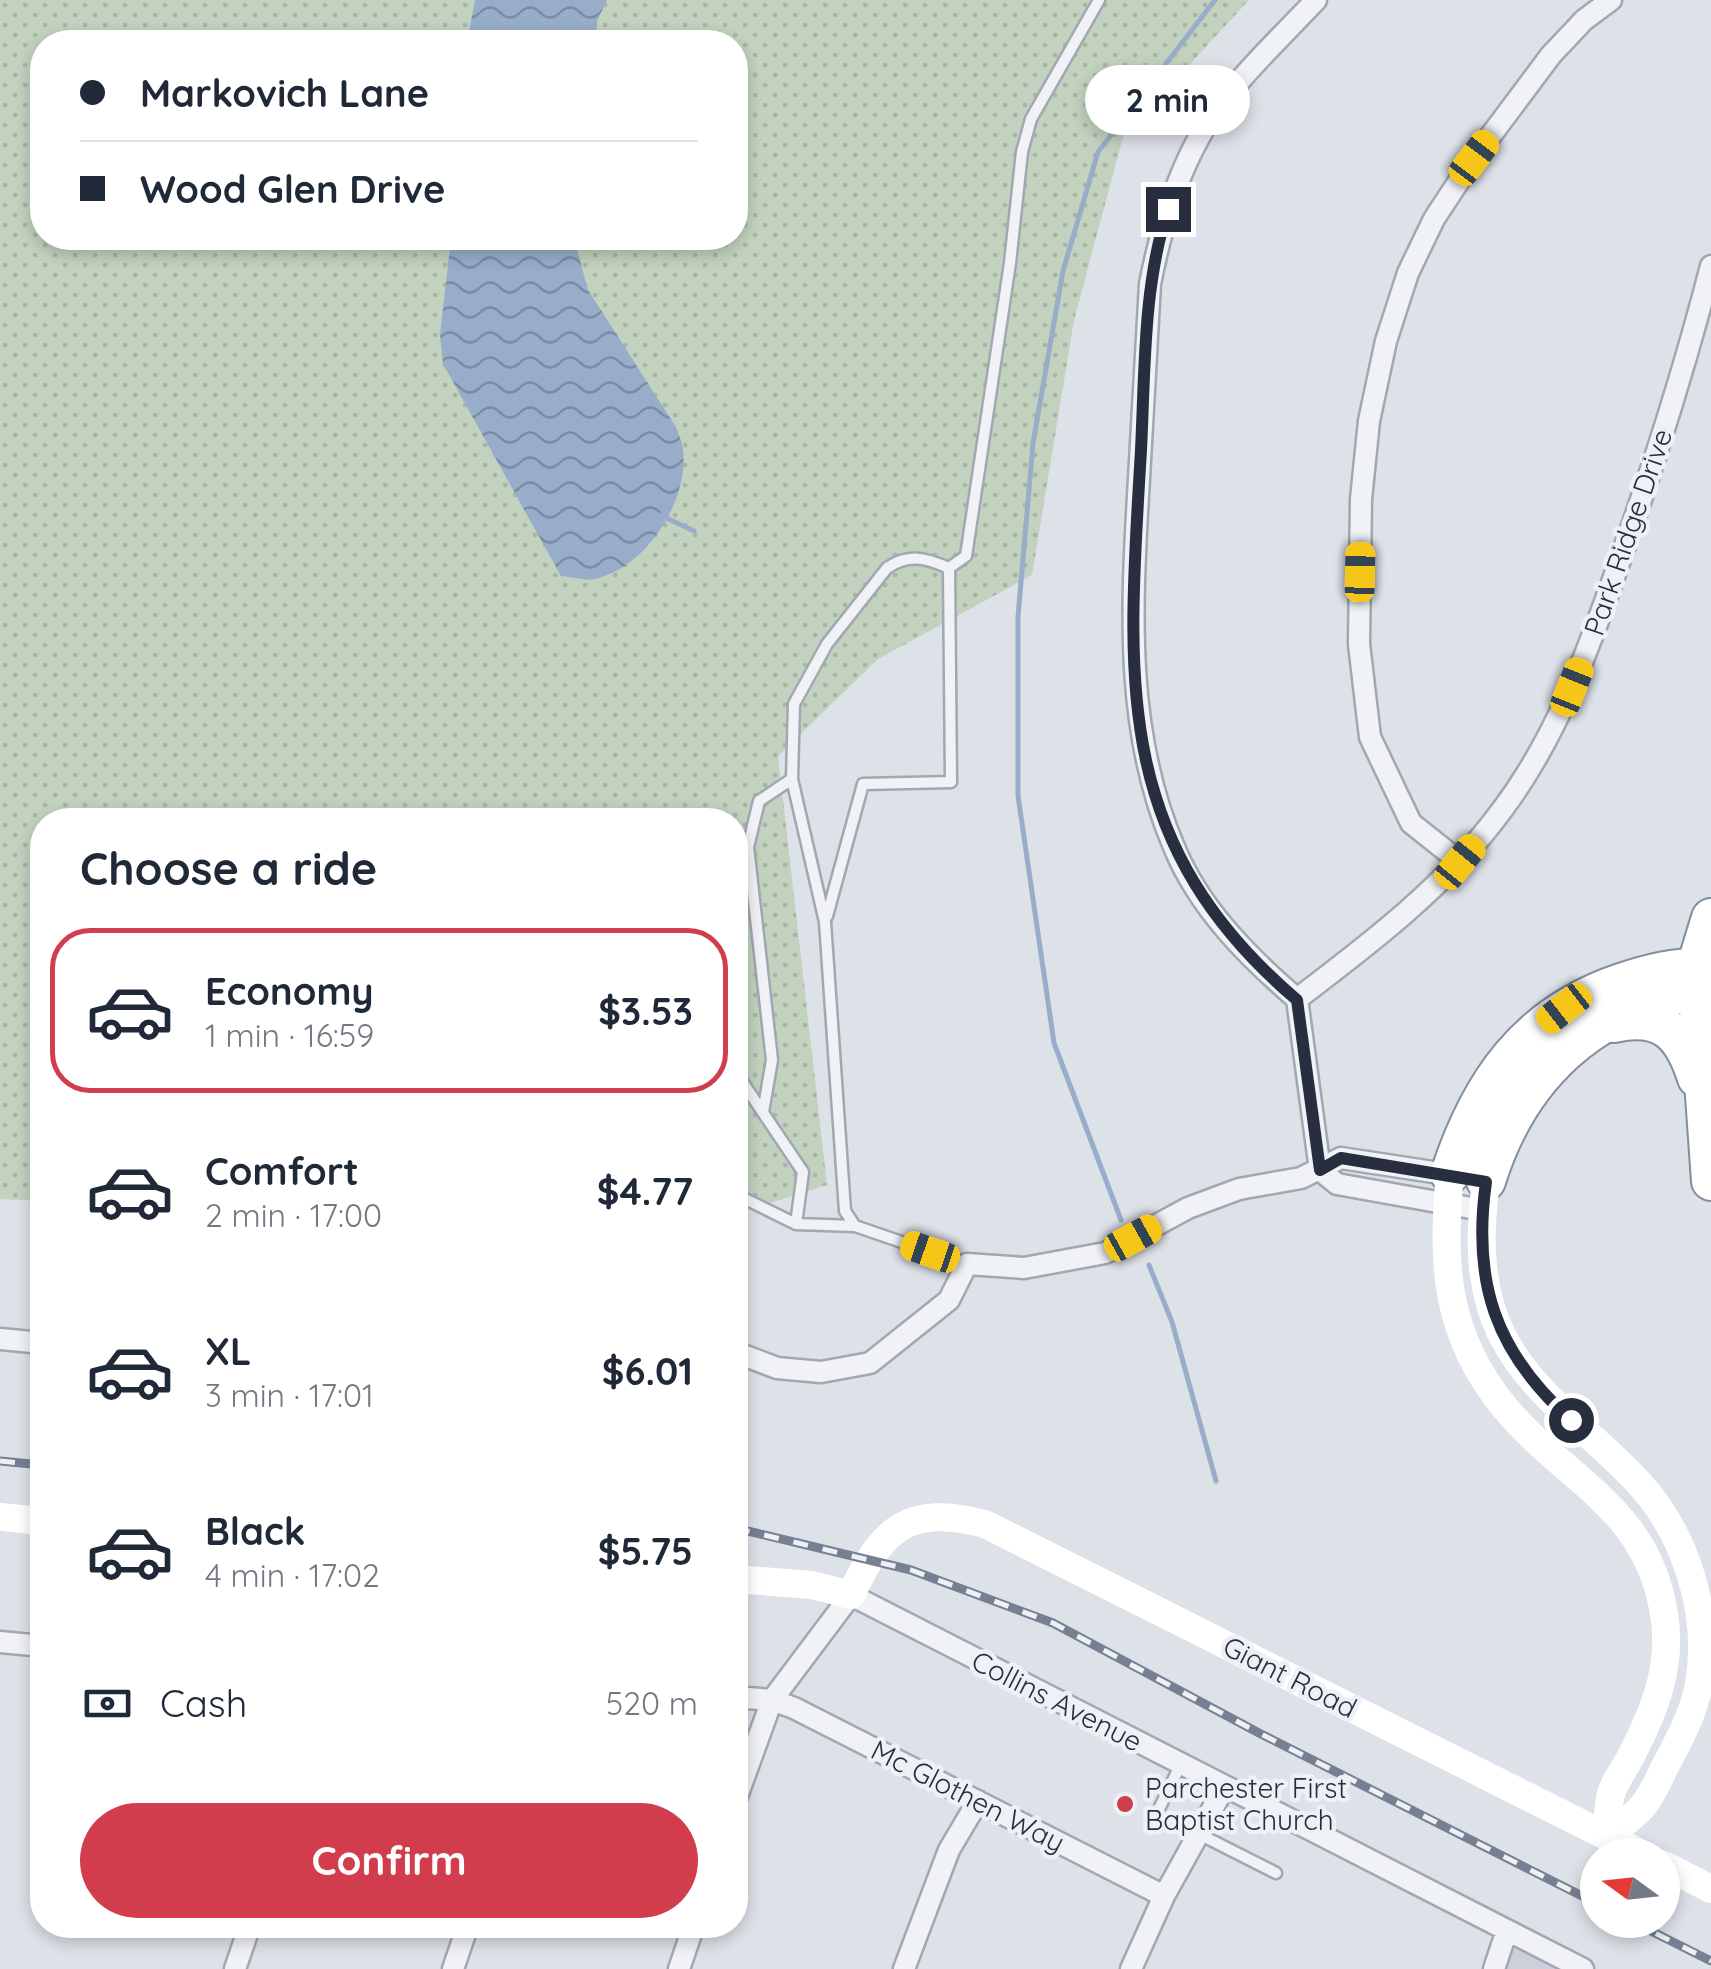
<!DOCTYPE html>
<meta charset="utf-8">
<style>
:root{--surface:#fff;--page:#f6f6f7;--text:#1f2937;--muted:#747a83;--line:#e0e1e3;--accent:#d23d4e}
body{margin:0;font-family:Quicksand,sans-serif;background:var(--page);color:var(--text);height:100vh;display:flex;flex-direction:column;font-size:38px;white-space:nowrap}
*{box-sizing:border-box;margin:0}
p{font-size:32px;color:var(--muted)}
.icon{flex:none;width:55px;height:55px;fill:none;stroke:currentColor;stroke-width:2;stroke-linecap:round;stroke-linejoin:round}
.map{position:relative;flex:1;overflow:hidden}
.details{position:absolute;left:30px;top:808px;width:718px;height:1130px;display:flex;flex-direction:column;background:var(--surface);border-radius:40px;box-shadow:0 5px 15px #0003}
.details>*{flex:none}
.top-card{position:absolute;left:30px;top:30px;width:718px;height:220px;border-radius:40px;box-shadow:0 5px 15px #0003;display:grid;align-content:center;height:220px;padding:0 50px;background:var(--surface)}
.needle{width:65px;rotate:285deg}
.fabs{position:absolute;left:1580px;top:1838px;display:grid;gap:20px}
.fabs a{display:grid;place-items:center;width:100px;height:100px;border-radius:50%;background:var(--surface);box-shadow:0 5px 15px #0003;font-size:50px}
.end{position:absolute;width:45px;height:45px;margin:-22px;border:12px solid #262e3f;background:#fff;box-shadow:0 0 0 5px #fff}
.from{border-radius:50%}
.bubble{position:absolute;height:70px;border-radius:35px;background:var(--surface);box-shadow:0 5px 15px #0003;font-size:32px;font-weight:700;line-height:70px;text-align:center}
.car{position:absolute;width:30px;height:60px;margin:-30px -15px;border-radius:12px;box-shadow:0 0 8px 2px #0007;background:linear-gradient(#f5c518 24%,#345 0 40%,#f5c518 0 76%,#345 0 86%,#f5c518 0)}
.top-card b{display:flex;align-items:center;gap:35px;height:95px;font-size:38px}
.top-card b+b{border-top:2px solid var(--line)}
.top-card i{width:25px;height:25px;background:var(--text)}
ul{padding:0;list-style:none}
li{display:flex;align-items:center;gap:30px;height:165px;margin:0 20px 15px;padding:0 30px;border:5px solid transparent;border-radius:40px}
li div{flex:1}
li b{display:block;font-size:38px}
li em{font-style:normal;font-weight:700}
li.on{border-color:var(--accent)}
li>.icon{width:90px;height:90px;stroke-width:1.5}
h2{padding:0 50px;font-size:45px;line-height:120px}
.pay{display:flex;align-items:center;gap:25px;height:110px;padding:0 50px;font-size:38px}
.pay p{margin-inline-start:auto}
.button{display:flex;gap:20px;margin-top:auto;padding:20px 50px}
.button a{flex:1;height:115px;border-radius:60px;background:var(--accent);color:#fff;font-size:40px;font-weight:700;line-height:115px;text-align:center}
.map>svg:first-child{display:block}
</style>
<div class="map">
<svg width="1711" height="1969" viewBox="0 0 1711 1969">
<defs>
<pattern id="grass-dots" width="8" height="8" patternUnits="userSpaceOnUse" patternTransform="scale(2.5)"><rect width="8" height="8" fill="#c2d2be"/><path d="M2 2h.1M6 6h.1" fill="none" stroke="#a7b5a4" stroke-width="1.8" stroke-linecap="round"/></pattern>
<pattern id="water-waves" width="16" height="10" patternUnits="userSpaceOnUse" patternTransform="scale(2.5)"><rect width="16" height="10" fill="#97adc9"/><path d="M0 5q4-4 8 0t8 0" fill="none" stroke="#7b8da5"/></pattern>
</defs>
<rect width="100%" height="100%" fill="#dde1e8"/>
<path fill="#cbd0da" d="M1509,1943L1558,1969H1501Z"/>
<path fill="url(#grass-dots)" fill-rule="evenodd" d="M0,0H1249L1123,137L1074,320L1032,575L878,659L778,756L827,1185L735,1214V820H42V1201L0,1199ZM42,42H735V238H42Z"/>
<path fill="url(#water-waves)" d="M475,0H607L597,21L596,42H467Z
M451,238H574L588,290L676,427C679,434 682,442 683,450C689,500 648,564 599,578C589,582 572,577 561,576L443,364L440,335Z"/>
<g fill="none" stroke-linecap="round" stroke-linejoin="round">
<path stroke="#97adc9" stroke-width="5" d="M660,515L694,531
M1121,1220L1054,1043L1018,796V617L1033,443L1063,271L1098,152L1215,0
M1149,1265L1172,1322L1216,1481"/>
<g stroke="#a2a8b2" stroke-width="15">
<path id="lane" d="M827,916L863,784L951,782L949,568
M735,1071L803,1172L796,1224
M763,1112L772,1060L748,847L759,801L792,779
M735,1194L796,1224L855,1226
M966,1264L855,1226L845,1211L825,922L792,779L794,704L827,644L887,568C909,553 926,558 949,568L966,556L1010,263L1022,152L1031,119L1099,0
M1158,1811L1181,1764
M1199,1834L1276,1873"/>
</g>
<g stroke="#a2a8b2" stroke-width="25">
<path id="street" d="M1460,862L1411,823L1370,737L1359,644L1361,499L1369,421L1386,341L1408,273L1434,219L1474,158L1551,55L1584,20L1611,0
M1297,999C1248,957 1199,908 1174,847C1126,735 1131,616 1138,496C1142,426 1146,355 1150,284C1163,218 1183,151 1226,97C1253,63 1286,32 1316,0
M1297,999C1371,943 1447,885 1502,810C1557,737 1589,648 1619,563C1654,465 1685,367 1711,266
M1297,999L1320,1170
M1320,1170L1337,1184L1482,1210
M0,1339L42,1343
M735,1352L777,1368L821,1372L870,1363L949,1300L967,1264L1024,1268L1105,1253L1188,1208L1239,1189L1301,1178L1341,1158L1459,1176
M0,1642L42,1646
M735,1697L772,1700L794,1708L1164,1896
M735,1802L772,1700L851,1595L1583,1969
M235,1969L250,1925
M453,1969L468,1925
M679,1969L694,1925
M904,1969L949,1850L978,1801
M1131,1969L1164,1896L1225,1786
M1494,1969L1507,1930"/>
</g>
<g stroke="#848e9f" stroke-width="42">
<path id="highway" d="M1711,918L1696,967L1711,1181
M1614,1023C1663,1012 1683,1034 1697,1078
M1450,1174C1480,1082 1527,1015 1621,983C1649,973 1681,966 1711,968
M1486,1181C1518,1077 1593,1004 1704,990"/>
</g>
<use href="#lane" stroke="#f0f2f6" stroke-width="10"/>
<use href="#street" stroke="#f0f2f6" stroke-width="20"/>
<path stroke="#fff" stroke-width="28" d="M1450,1174C1441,1263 1445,1336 1506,1409C1567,1482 1648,1508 1664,1614C1673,1666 1654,1712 1630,1758C1624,1769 1616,1780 1612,1791C1607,1804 1608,1822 1607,1836
M1486,1181C1479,1234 1478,1289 1503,1337C1535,1398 1592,1432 1637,1481C1686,1533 1711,1613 1699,1684C1694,1712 1681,1736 1668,1761C1660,1775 1653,1795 1642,1807C1632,1818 1619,1827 1607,1836
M0,1517L42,1521
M735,1579L812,1585L851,1595
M851,1595C882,1528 909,1504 985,1524L1644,1855
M1662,1864L1711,1889"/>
<use href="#highway" stroke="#fff" stroke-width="38"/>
<g stroke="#768092" stroke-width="9">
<path id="rail" d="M0,1461L42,1465
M735,1528L911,1570L1053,1623L1259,1733L1598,1904
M1629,1920L1711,1961"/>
</g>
<use href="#rail" stroke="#edf0f5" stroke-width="5" stroke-dasharray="15" stroke-linecap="butt"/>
</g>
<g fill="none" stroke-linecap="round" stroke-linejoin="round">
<path stroke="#262e3f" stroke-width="12" d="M1168,209C1143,286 1145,370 1141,450C1128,673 1109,840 1297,1000L1320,1170L1341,1158L1486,1182C1472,1282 1495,1352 1571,1420"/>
</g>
<circle fill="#d23d4e" stroke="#edf0f5" stroke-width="4" cx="1125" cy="1804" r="10"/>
<g text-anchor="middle" stroke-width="9" stroke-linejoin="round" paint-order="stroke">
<g font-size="28" fill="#262e3f" stroke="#edf0f5">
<text transform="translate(1628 532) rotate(-71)" y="10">Park Ridge Drive</text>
<text transform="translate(1290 1677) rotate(27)" y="10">Giant Road</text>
<text transform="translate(1057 1701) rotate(27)" y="10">Collins Avenue</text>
<text transform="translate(968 1796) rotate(27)" y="10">Mc Glothen Way</text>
</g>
<g font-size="28" fill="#262e3f" stroke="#edf0f5" text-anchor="start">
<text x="1145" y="1798">Parchester First<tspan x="1145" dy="32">Baptist Church</tspan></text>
</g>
</g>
</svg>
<div class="fabs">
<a><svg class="needle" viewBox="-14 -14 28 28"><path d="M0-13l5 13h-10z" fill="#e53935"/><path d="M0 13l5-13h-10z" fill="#747a83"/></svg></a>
</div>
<i class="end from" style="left:1571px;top:1420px"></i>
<i class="end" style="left:1168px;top:209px"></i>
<div class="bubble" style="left:1085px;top:65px;width:165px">2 min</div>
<i class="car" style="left:1474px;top:158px;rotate:37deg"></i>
<i class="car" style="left:1360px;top:572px;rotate:1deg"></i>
<i class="car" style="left:1572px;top:687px;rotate:22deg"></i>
<i class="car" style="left:1460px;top:862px;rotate:39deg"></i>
<i class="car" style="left:1564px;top:1008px;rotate:232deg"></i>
<i class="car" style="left:1133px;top:1238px;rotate:61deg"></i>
<i class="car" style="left:930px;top:1252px;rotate:289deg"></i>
<div class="top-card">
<b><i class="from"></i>Markovich Lane</b>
<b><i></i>Wood Glen Drive</b>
</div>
<section class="details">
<h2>Choose a ride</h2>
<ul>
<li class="on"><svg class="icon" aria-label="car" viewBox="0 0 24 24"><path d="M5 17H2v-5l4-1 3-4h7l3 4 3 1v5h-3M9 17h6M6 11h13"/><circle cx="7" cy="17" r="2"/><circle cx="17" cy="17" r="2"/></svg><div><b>Economy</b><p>1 min · 16:59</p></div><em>$3.53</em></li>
<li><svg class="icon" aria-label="car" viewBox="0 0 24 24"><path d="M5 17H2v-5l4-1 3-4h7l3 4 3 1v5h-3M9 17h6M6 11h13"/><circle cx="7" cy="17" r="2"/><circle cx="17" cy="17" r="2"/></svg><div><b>Comfort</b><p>2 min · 17:00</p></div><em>$4.77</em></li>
<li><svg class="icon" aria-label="car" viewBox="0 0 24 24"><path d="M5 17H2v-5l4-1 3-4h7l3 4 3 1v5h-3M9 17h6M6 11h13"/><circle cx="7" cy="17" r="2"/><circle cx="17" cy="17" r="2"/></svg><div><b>XL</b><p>3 min · 17:01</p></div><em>$6.01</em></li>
<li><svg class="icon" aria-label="car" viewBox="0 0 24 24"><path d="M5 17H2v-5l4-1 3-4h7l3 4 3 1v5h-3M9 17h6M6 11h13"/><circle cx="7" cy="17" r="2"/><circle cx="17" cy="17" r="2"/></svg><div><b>Black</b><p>4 min · 17:02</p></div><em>$5.75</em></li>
</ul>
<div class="pay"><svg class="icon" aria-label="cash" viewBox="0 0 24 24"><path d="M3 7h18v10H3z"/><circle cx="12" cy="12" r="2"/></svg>Cash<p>520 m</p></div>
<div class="button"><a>Confirm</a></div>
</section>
</div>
